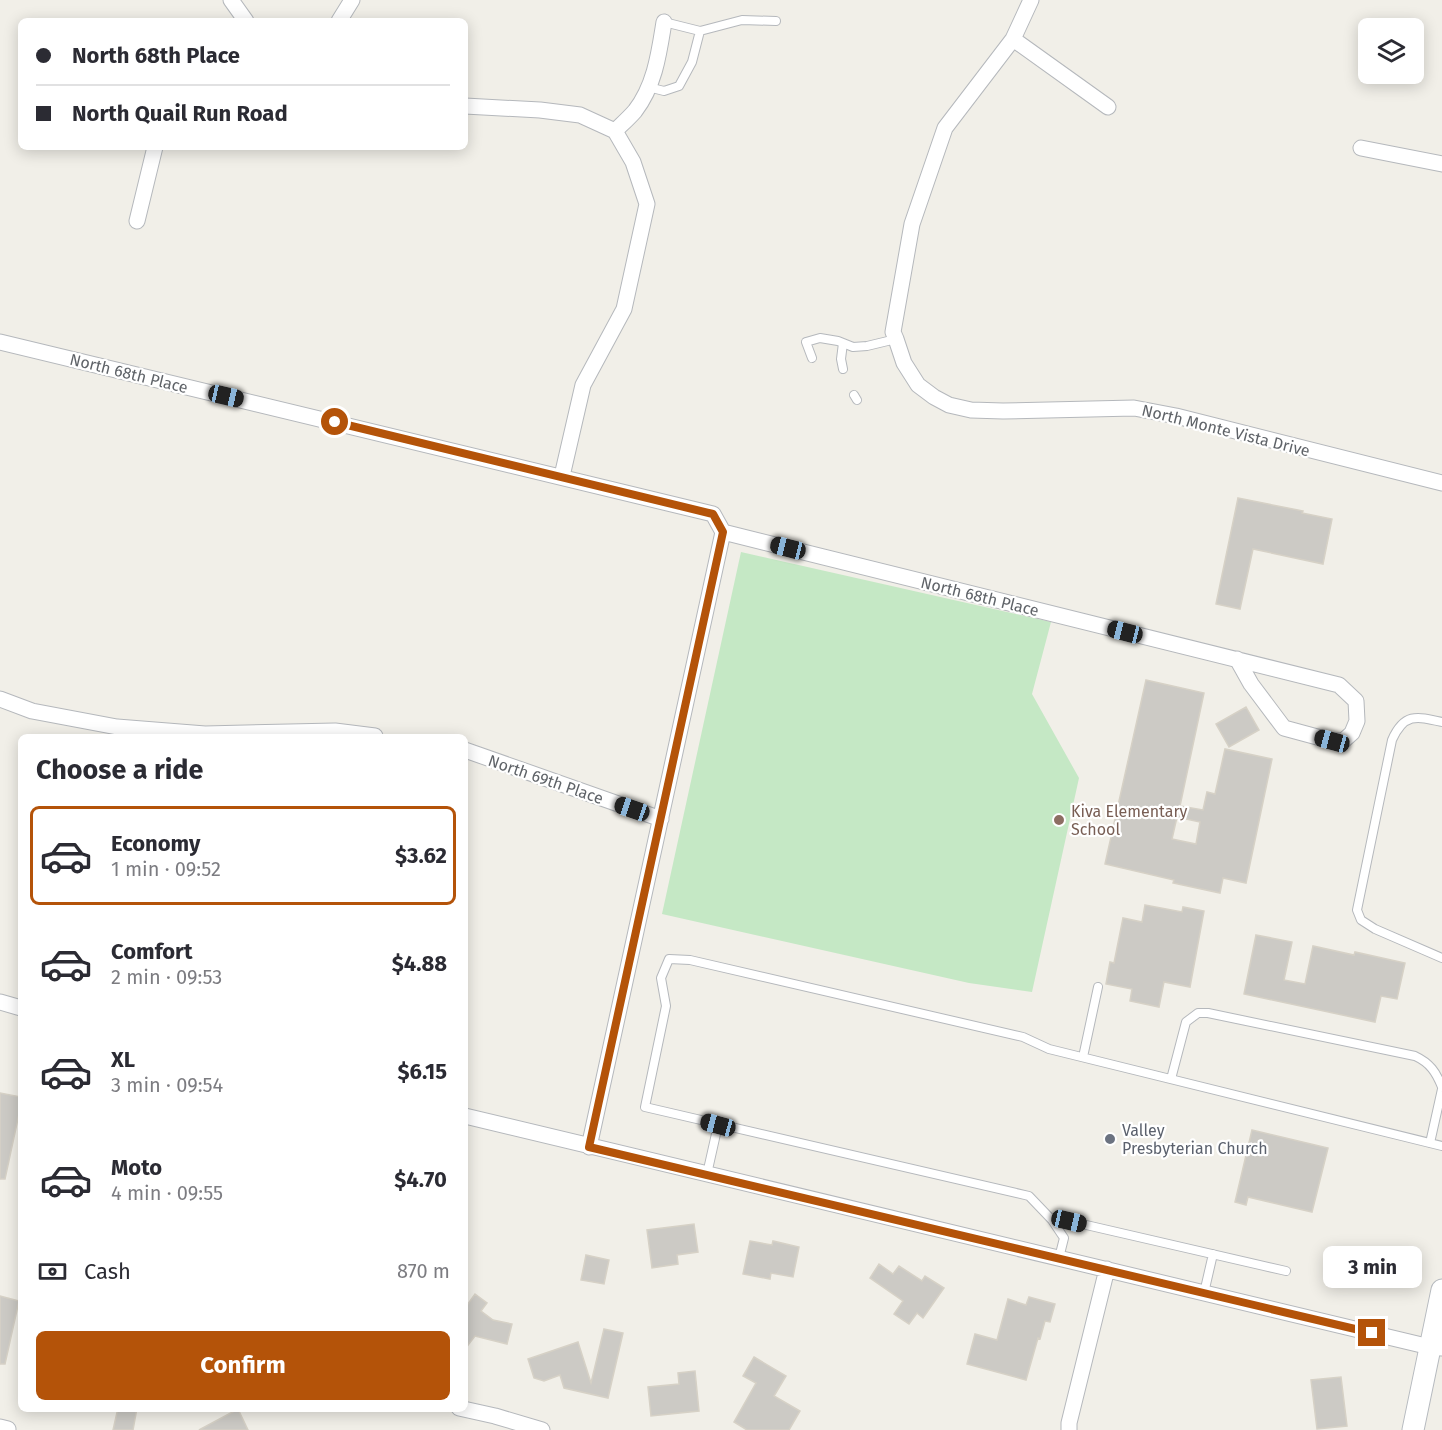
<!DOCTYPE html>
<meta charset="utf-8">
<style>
:root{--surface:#fff;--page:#f7f7f7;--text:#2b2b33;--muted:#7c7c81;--line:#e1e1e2;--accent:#b45309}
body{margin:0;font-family:"Fira Sans",sans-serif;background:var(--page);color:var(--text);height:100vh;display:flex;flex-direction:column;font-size:22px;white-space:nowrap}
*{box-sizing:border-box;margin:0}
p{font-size:20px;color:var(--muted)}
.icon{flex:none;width:33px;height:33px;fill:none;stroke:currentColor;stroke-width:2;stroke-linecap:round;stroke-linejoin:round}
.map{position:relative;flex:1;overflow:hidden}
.panel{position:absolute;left:18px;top:734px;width:450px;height:678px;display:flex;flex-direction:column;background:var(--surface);border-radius:9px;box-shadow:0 3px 15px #0003}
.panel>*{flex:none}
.guide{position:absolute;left:18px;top:18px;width:450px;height:132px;border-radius:9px;box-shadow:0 3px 15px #0003;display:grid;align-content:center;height:132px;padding:0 18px;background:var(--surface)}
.buttons{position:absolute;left:1358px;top:18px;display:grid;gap:12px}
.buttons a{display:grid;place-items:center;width:66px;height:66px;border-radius:9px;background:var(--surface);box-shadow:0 3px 15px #0003;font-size:30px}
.end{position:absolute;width:27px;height:27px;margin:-14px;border:8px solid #b45309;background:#fff;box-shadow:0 0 0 3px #fff}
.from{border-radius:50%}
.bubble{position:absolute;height:42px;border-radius:9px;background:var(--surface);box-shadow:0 3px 15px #0003;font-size:20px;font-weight:700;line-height:42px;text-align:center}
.car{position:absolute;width:18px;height:36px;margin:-18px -9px;border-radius:8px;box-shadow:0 0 4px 2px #0007;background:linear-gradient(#222 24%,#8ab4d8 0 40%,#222 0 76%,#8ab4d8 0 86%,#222 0)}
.guide b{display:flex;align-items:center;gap:21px;height:57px;font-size:22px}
.guide b+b{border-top:2px solid var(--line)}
.guide i{width:15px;height:15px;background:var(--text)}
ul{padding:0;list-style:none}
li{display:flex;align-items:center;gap:18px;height:99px;margin:0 12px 9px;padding:0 6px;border:3px solid transparent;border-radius:9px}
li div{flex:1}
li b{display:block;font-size:22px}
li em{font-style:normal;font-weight:700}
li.on{border-color:var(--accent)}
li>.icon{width:54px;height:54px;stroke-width:1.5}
h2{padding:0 18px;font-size:27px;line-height:72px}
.pay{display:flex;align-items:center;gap:15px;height:66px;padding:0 18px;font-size:22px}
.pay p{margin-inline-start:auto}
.button{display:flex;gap:12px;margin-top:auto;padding:12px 18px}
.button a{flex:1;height:69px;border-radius:9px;background:var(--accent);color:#fff;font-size:24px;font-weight:700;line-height:69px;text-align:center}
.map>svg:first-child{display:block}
</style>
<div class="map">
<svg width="1442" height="1430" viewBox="0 0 1442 1430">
<rect width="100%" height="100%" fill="#f1efe8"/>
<path fill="#c5e8c5" d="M741,552L1051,622L1032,694L1079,778L1032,992L969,983L662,914Z"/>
<path fill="#cccac5" stroke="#d6d1c6" stroke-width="1.5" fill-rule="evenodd" d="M1238,498L1303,511L1302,513L1332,519L1323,564L1253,549L1240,609L1216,604Z
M1146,680L1204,693L1180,806L1203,810L1207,792L1215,794L1225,749L1272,759L1246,883L1223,878L1220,893L1173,883L1174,880L1105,864ZM1177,817L1200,822L1196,844L1172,839Z
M1246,707L1259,730L1229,747L1216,724Z
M1145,905L1182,912L1183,907L1204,911L1190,987L1164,982L1159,1007L1130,1001L1132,989L1106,984L1110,962L1114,963L1123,918L1142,922Z
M1256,935L1292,942L1284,980L1305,984L1313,946L1354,955L1355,952L1405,963L1397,999L1381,996L1375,1022L1244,994Z
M0,1093L21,1097V1115L19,1114L5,1179H0Z
M1252,1130L1328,1148L1312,1212L1248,1197L1246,1205L1235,1202Z
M694,1224L698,1252L677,1255L678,1264L652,1268L647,1230Z
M750,1241L772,1245L773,1241L799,1247L793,1277L771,1273L770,1279L743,1274Z
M586,1255L609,1260L604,1284L581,1280Z
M879,1264L893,1274L899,1266L922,1281L925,1276L944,1288L923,1318L917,1313L909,1324L894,1314L903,1301L870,1278Z
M475,1294L487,1303L481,1311L493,1320L512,1324L507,1344L475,1336L465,1349V1308Z
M0,1296L19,1301L5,1364H0Z
M1029,1297L1055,1304L1050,1322L1045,1321L1040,1339L1038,1338L1026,1380L967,1364L975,1334L997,1340L1008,1299L1026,1305Z
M604,1329L623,1333L608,1398L564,1388L560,1375L544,1381L534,1378L528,1359L578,1342L591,1383Z
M754,1357L786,1376L774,1396L800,1411L789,1430H747L734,1422L756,1383L743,1376Z
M695,1371L699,1411L651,1416L648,1387L679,1384L678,1373Z
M1341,1377L1347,1426L1317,1429L1311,1380Z
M118,1408H137L133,1430H113Z
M238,1409L248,1430H199Z"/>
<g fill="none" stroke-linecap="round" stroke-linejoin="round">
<g stroke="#b5b8bc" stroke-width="10">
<path id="lane" d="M664,22L700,31L742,20L776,21
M648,87L664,91L679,86L692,62L700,31
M812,358L806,342L820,338L838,341L853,347L867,346L896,339
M843,369L841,359L843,343
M854,395L857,400
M1442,722C1416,716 1404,713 1392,740L1357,910L1361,920L1375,929L1442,958
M1083,1057L1098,987
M1171,1079L1186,1022L1198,1013H1208L1415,1056C1430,1063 1436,1072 1442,1087
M1430,1143L1442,1089
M707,1174L718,1125
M1052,1220L1064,1238L1059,1258
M1286,1271L1069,1221L1052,1220L1029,1196L645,1107L666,1006L661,978L669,959L690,960L1023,1037L1049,1049L1442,1146
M1204,1293L1213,1254"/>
</g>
<g stroke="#b5b8bc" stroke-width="17">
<path id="street" d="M231,0L246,21
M1031,0L1013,39L945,128L912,224L893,332L896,339L904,363L918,385L934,397L949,405L971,410L1003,411L1134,408L1176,416L1442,483
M339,21L352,0
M1013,39L1108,107
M465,106L540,110L580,115L615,131
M615,131C621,125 629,118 635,111C655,85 659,53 664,22
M1361,148L1442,164
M137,221L155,147
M0,342L713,514L723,532L589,1147
M562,476L583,385L624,309L647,204L633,162L615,131
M723,532L1339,685L1356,701L1357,721L1352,733L1343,741H1332L1284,728L1251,684L1237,659
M0,699L32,711L117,727L205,734L335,731L375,736
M465,750L661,819
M0,1002L21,1008
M465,1116L1430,1347L1442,1348
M459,1408L495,1416L542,1430
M0,1427L8,1429
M1069,1430V1423L1107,1269"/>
</g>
<g stroke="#b6babf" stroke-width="23">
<path id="secondary" d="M1413,1430L1442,1290"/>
</g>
<use href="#lane" stroke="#fff" stroke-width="8"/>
<use href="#street" stroke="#fff" stroke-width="15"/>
<use href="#secondary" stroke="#fff" stroke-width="21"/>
</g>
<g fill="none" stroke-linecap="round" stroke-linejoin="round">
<path stroke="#b45309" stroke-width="8" d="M335,422L713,514L723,532L589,1147L1372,1333"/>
</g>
<circle fill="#8d6e63" stroke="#fff" stroke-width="2" cx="1059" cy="820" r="6"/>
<circle fill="#6b7280" stroke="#fff" stroke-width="2" cx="1110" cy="1139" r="6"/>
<g text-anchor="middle" stroke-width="4.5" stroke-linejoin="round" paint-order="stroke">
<g font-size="16" fill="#5f6368" stroke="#fff">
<text transform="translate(129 373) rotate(14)" y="6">North 68th Place</text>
<text transform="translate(1226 430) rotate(14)" y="6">North Monte Vista Drive</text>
<text transform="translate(980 596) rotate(14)" y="6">North 68th Place</text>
<text transform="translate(546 779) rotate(19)" y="6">North 69th Place</text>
</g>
<g font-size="16" fill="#785e54" stroke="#fff" text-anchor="start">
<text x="1071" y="817">Kiva Elementary<tspan x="1071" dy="18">School</tspan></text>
</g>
<g font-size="16" fill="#5b616d" stroke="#fff" text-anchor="start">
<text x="1122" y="1136">Valley<tspan x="1122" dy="18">Presbyterian Church</tspan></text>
</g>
</g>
</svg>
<div class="buttons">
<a><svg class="icon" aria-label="layers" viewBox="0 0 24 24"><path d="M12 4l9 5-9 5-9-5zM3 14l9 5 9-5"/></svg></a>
</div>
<i class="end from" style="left:335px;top:422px"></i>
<i class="end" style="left:1372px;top:1333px"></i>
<div class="bubble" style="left:1323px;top:1246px;width:99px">3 min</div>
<i class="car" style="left:226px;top:396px;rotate:103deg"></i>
<i class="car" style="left:788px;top:548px;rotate:284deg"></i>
<i class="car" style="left:1125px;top:632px;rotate:284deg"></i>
<i class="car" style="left:1332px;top:741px;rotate:285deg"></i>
<i class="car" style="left:632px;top:809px;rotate:289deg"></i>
<i class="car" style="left:718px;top:1125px;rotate:285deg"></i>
<i class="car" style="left:1069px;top:1221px;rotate:103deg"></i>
<div class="guide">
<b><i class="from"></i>North 68th Place</b>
<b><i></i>North Quail Run Road</b>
</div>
<section class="panel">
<h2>Choose a ride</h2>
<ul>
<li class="on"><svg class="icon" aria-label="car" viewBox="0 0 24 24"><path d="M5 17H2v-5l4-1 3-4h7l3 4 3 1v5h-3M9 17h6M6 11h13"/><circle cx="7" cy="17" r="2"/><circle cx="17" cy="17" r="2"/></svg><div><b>Economy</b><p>1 min · 09:52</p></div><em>$3.62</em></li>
<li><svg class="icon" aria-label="car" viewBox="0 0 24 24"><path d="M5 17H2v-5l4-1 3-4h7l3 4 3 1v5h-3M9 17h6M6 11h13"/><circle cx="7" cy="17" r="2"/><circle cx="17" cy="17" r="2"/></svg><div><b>Comfort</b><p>2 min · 09:53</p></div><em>$4.88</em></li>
<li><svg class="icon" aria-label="car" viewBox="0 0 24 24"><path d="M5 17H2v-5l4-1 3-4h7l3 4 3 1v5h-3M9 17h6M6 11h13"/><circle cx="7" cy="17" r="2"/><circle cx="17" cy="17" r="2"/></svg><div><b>XL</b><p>3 min · 09:54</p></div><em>$6.15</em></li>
<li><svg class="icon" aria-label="car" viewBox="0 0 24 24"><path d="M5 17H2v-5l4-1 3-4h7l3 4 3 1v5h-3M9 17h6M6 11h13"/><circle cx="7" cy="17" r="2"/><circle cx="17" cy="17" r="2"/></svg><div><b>Moto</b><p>4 min · 09:55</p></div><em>$4.70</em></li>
</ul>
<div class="pay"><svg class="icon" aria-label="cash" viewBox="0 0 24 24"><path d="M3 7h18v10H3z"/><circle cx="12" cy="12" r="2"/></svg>Cash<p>870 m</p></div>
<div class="button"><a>Confirm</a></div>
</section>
</div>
